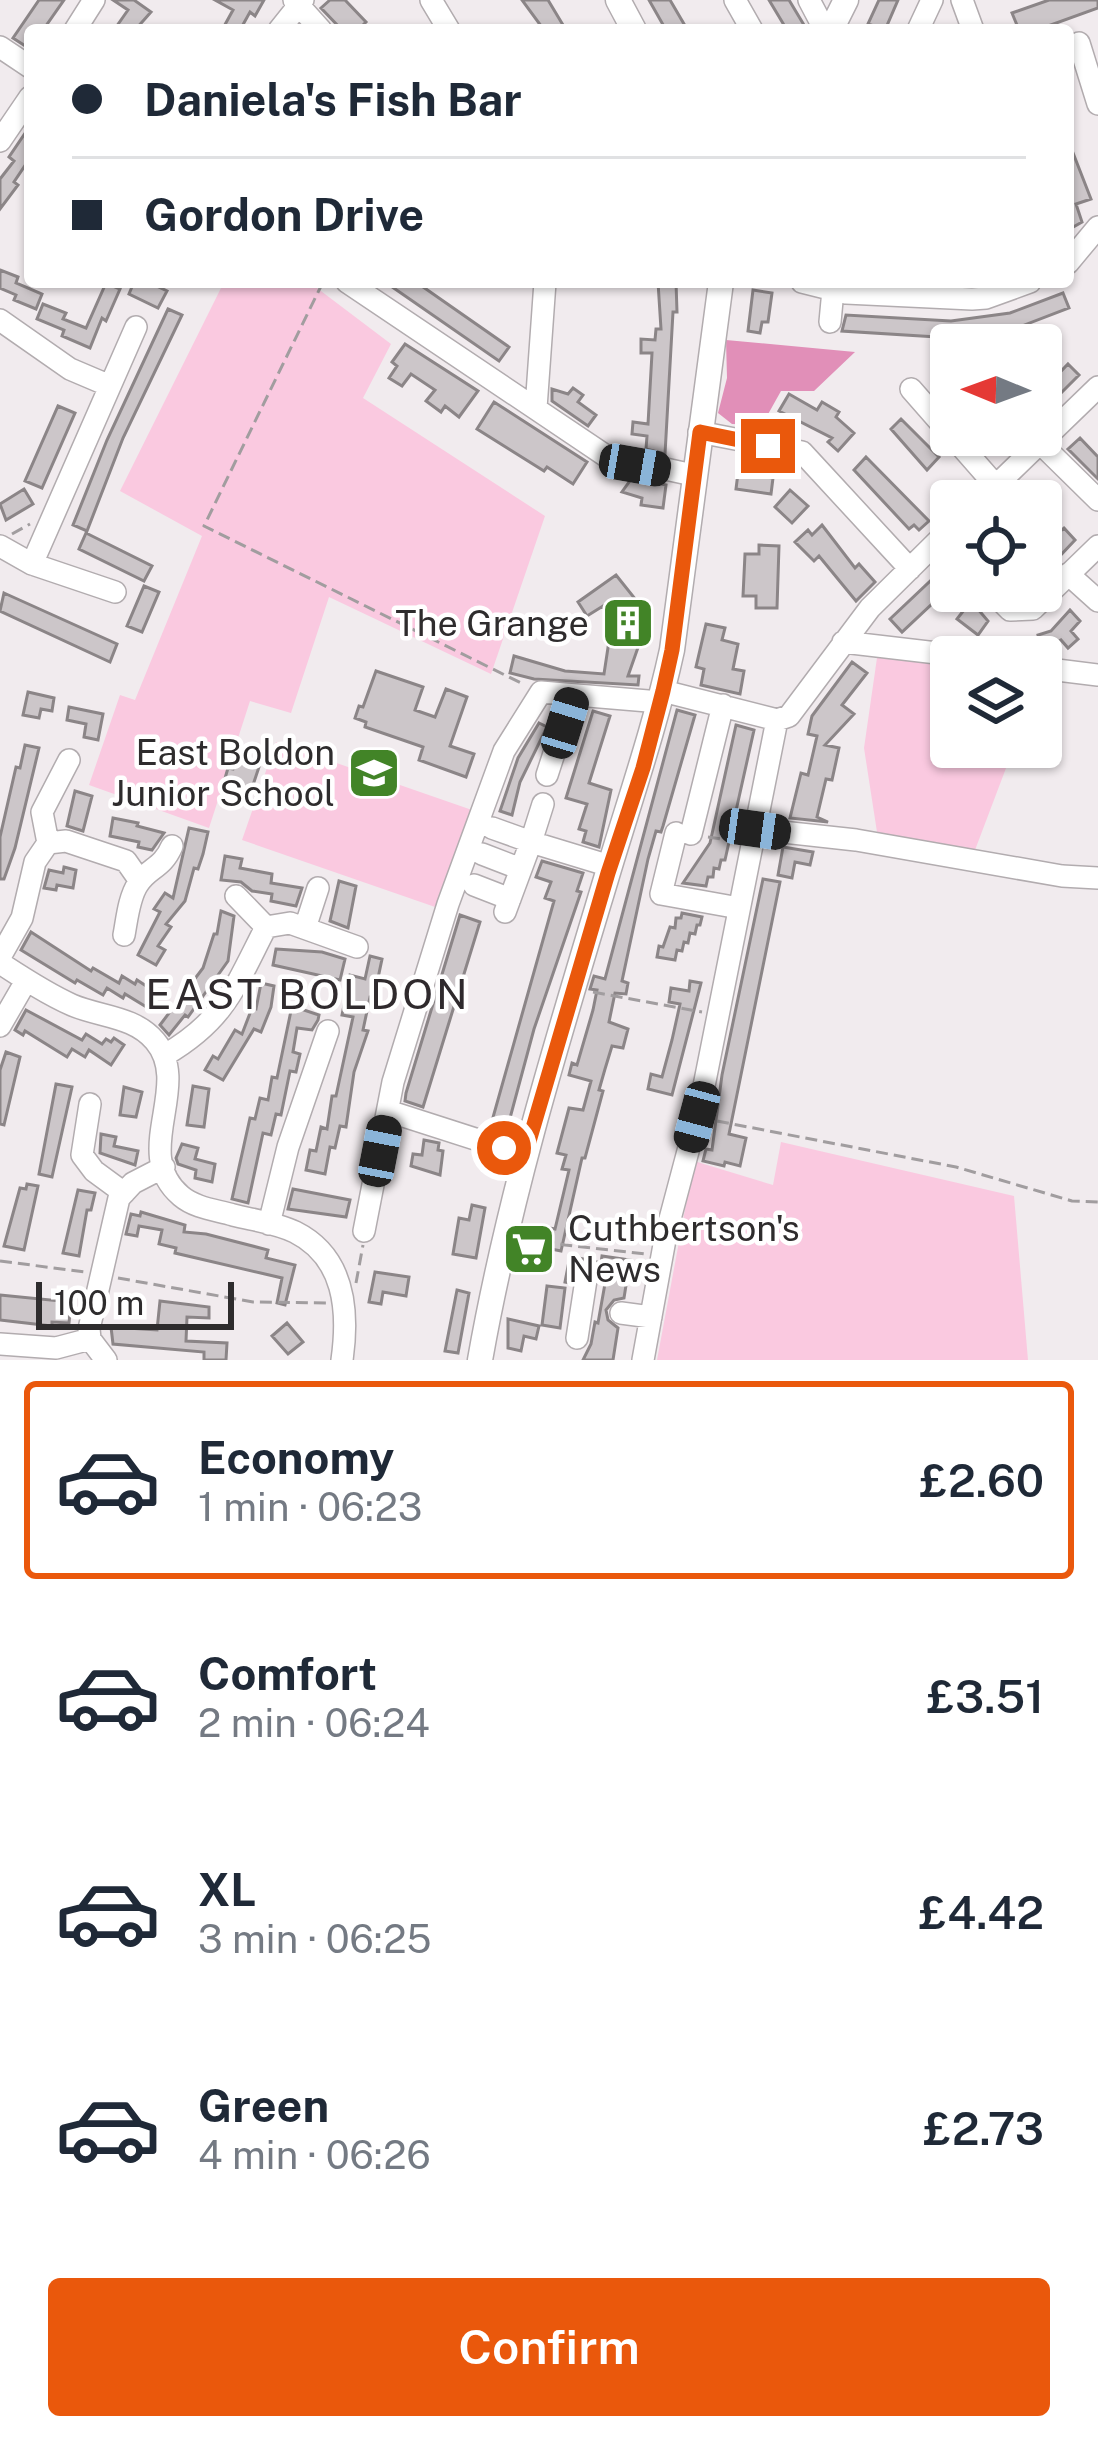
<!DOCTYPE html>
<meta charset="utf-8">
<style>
:root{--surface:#fff;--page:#f2f2f3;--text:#1f2937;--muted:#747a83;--line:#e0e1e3;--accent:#ea580c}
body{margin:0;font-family:"Public Sans",sans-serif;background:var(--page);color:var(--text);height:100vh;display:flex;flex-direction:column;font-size:45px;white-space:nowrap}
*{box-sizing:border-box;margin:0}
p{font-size:39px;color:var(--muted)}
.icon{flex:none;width:66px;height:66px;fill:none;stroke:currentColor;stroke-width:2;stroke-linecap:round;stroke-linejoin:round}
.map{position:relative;height:1360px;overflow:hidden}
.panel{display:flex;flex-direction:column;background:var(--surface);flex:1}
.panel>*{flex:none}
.banner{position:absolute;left:24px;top:24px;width:1050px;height:264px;border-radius:12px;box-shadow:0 3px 9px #0004;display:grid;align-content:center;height:264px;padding:0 48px;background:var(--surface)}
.needle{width:78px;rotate:271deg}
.controls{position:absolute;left:930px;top:324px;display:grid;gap:24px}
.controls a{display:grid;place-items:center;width:132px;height:132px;border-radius:12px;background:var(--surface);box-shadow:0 3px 9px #0004;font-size:60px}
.scale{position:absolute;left:36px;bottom:30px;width:198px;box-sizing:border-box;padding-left:12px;border:6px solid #2e2c2d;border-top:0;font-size:33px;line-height:42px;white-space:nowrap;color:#2e2c2d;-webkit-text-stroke:9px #fff;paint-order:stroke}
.end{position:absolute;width:54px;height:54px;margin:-27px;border:15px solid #ea580c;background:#fff;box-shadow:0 0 0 6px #fff}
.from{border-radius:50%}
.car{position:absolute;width:36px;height:72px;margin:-36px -18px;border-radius:15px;box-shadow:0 0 9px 3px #0007;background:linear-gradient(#222 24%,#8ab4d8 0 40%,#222 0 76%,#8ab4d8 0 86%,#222 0)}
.banner b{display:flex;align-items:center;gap:42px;height:114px;font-size:45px}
.banner b+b{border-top:3px solid var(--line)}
.banner i{width:30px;height:30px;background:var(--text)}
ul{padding:21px 0 0;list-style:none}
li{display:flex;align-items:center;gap:36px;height:198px;margin:0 24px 18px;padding:0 24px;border:6px solid transparent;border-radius:12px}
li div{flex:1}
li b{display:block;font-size:45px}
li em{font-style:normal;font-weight:600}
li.current{border-color:var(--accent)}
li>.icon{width:108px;height:108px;stroke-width:1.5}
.cta{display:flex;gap:24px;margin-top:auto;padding:24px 48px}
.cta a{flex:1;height:138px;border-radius:12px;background:var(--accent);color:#fff;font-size:48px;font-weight:600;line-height:138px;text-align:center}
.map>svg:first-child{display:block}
</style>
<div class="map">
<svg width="1098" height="1360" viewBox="0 0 1098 1360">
<rect width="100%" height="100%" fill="#f1ebee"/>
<path fill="#fac9e0" d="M224,282H309L391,344L363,398L545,516L491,674L329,597L291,713L250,701L209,828L89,785L120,695L135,700L202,536L120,491Z
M878,651L951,657V747H1014L972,858L882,840L877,832L864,748Z
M276,742L472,810L438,908L242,840Z
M781,1142L1014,1196L1028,1360H657L694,1161L773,1185Z"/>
<path fill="#e18fb8" d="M726,340L855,352L814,391H781L762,425L732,424L718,413L727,378Z"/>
<path fill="#ccc6c9" stroke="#8b8587" stroke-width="3" d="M39,0H64L43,30H30V49L13,38Z
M113,0H134L151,12L135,30H114L128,10Z
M215,0H264L255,16L250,12L240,30H222L233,10Z
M330,0H345L366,22L358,30H342L321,8Z
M522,0H548L566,30H544Z
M649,0H670L684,24L666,30Z
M769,0H789L807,30H787Z
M879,0H898L885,30L868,24Z
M1049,0H1098V8L1037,30H1019L1012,13Z
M30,126V158L14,182L18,185L0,209V179L14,161L9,157Z
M1068,140L1091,199L1076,204L1082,222L1068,230Z
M0,270L18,277L16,283L42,294L36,309L14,300L16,295L0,288Z
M134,282H148L167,291L158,308L129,294Z
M385,282H416L509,347L499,361Z
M658,282H676L677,312H673L665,454L646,449L647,436L632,434L633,422L648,424L652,353H641V339L655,340L656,329H661Z
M106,283L120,289L106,321L102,318L90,348L62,336L64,330L37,319L43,304L66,313L63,319L86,328Z
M753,290L772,293L768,322H762L760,333L748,331Z
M1063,293L1069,308L1014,329L953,338L842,331L846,315L951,321L1010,313Z
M168,309L182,315L123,438L87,531L73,525L107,440Z
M405,344L478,391L459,417L445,406L441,412L426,401L435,390L411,374L402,386L389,378L397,366L392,362Z
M1068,364L1079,375L1041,413V392Z
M573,388L583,395L578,402L596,415L588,426L552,401V389L568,394Z
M789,394L817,410L822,402L839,412L836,417L854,433L838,451L828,442L832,438L779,411Z
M494,402L587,462L573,484L547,467L544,471L477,429Z
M58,406L75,413L42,488L25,481Z
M901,419L939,457L927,470L891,429Z
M1080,438L1098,457V479L1068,449Z
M866,457L929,521L919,530L914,525L909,529L854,470Z
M738,473L773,478L771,494L736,489Z
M632,478L666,485L663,508L641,505L642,498L622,492Z
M24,489L33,504L6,520L0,504Z
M790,490L808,506L792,523L775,507Z
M822,525L855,568L859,564L875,582L856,601L819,556L814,561L795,542L808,530L812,535Z
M1064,528L1075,540L1041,576V549Z
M86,533L152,566L144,581L79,549Z
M759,545L779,546L777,608H756V596H743L745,554H759Z
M943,569L951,578V586L902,632L890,619Z
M616,575L640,605L642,636L628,676H639L638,685L534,679L510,673L514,656L565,671L604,674L609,641L619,630L603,606L587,616L578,602Z
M144,586L159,592L142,632L127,626Z
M4,593L117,644L110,662L0,611Z
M971,601L988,621L978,635L957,619Z
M1070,610L1080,621L1071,631L1078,639L1068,648L1061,640L1042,650L1038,635L1051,631Z
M706,624L725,628L722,640L738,644L733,669L744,671L740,694L701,685L704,669L696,667Z
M852,662L867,673L842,705L854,714L825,745L839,748L832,780L826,779L817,817L828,822L790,818L801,773L808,775L817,736L808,734L812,716Z
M376,671L423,687L415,710L435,717L446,689L467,697L450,746L474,754L466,777L419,760L423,747L365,727L366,722L355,718L359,706L363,707Z
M28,692L54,698L52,711L41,709L39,718L23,715Z
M69,707L103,714L98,740L84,737L86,724L67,720Z
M677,710L695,715L663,826L661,832L656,831L648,859L622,981L628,983L626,994L615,993L609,1022L628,1029L623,1048L612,1046L605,1069L599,1090L603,1091L585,1158H582L561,1251L551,1249V1241L548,1259L519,1255L522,1240L535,1243L538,1226L555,1229L569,1170L562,1169L566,1155L557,1153L569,1108L583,1110L591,1081L569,1075L572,1063L577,1065L593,1010L597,990L590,989L594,976L605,979Z
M593,711L610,716L589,783L611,790L599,847L583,842L586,831L579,829L587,804L566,798Z
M539,723L547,727L520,782L512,815L500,811L518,758Z
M736,725L754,730L725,860H721L719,869L714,868L713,877H708L706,886L683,883L710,843Z
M25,745L39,748L15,848L4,879H0V837L16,767L20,768Z
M236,759L259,767L251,791L242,788L239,798L221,792L228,768L233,769Z
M75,791L92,796L83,831L67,826Z
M113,818L138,823L137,826L164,833L152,850L138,847L139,842L110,836Z
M189,828L208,832L203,854L198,869L194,868L185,901L166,924L171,927L158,946L165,950L156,965L138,955L160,912L154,909L165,893L173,898Z
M783,847L813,852L810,865L795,862L792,878L778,875Z
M225,856L242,859L240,868L272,874L271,883L302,888L296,906L271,901L272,894L252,891L241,882L221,880Z
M542,861L583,873L577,891L581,892L534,1029L506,1133L490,1128L554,901L545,898L551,882L536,877Z
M64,867L76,870L73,888L57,885L56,890L44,888L49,870L63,873Z
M763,879L780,882L729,1134L746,1138L740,1166L725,1162L724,1166L703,1161L706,1149L712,1150L722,1075Z
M339,881L356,886L348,928L330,921Z
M221,911L234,916L228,961L188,1017L185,1015L169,1035L160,1025L203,968L214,934H217Z
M682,913L702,917L700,925H697L695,934L690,933L688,943L684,942L682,951L677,950L675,960L657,957L659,946L663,947L670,927L675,928L676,918H681Z
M460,915L480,922L423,1107L405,1101L406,1093Z
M31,932L91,971L93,968L119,983L122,976L135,984L137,980L157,993L148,1008L125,994L123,998L107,988L103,995L77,980L75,983L21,950Z
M276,949L322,952L345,959L340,980L273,965Z
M370,956L382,959L374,997H370L363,1030L368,1031L354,1072L346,1127L340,1126L335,1148L330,1147L325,1174L306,1170L310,1150L316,1151L321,1127L327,1129L332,1096H336L353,1017L342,1015L350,975L365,979Z
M690,981L701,983L672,1095L648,1089L651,1074L662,1077L672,1040L680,1004L669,1002L671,988L689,991Z
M261,983L274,986L271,1007L261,1032L254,1029L223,1080L205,1070L213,1056L218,1059L235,1030L242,1034L252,1008L256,1009Z
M292,1006L319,1015L318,1020L312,1030L297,1028L293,1052L300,1054L296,1072L290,1071L281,1115L276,1114L271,1135L263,1133L248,1203L232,1199L250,1118L255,1119L260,1098L268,1100L272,1077L277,1078Z
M26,1010L82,1040L86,1034L102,1044L106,1039L111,1042L114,1038L124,1045L111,1065L89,1050L85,1057L72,1049L67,1057L25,1031L23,1035L15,1030Z
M6,1052L20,1057L4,1125L0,1124V1070Z
M56,1084L72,1087L52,1177L39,1174Z
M193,1086L209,1089L204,1127L187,1125Z
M124,1087L142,1092L136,1117L120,1115Z
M101,1134L116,1137L114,1146L138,1151L135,1165L100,1153Z
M424,1140L439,1143L438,1150L443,1151L440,1175L411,1166L413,1154L422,1155Z
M182,1144L198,1148L195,1159L215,1164L212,1182L195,1178L196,1170L178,1164L176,1158Z
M27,1184L38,1186L24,1250L4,1246L20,1188L26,1189Z
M293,1189L350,1200L346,1217L288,1209Z
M78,1190L95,1193L91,1210H87L79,1256L63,1253Z
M472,1205L485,1208L476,1258L453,1254L459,1218L469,1220Z
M141,1212L185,1225L184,1232L206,1234L268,1250L266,1258L295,1265L285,1305L277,1303L282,1278L175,1253L176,1248L159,1244L162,1230L139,1226L137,1236L126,1234L131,1214L140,1216Z
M570,1256L601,1263L602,1256L630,1260L624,1298L614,1300L606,1310L608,1320L618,1328L613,1360H583L591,1344L595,1322L598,1323L606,1278L587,1265L575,1270L570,1283L565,1282Z
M375,1272L409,1277L406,1296L383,1292L381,1304L369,1302Z
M547,1286L565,1288L560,1328L542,1325Z
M457,1290L469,1293L458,1353L445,1351Z
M0,1295L71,1302L69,1323L52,1322V1326L0,1320Z
M160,1301L209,1307V1318L187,1317L186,1341L227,1343L226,1360H204V1352L113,1344L111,1327L157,1330Z
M508,1319L539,1326L536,1339L524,1336L521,1351L508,1348Z
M287,1323L303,1342L288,1354L272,1336Z"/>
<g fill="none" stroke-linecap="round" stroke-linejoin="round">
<g stroke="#b2acaf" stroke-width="24">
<path id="minor" d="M294,0L321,30
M431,0L449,30
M735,0L752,30
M809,0L819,19L835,30
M962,0L973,30
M75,30L94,0
M279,30L303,0
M918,30L932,0
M1079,43L1098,104
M0,47L30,67
M0,141L30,97
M1068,263L1098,227
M347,282L606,456L693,475
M802,282L846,293L972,299L986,298L1030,282
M0,320L70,369L110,386
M830,322L833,290
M911,389L996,486
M536,408L545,282
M699,432L802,452L910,569
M1040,443L1098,500
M980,501L1098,387
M0,546L32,564L115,592
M32,564L136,327
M1068,574L1098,601
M991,591L1010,610L1033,609L1098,546
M843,642L971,657
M1041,668L1098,675
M663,691L777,720
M777,720L789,716L870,608L951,528
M547,775L573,695
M492,828L531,842L543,804
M755,829L856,840L1062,876L1098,878
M676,833L661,894L739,908
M691,834L723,705
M48,843L42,812L69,760
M482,854L521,869
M474,885L510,899
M236,896L266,927L290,923L357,947
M505,912L531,842L610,866
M305,928L318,888
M124,935C127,919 129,897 138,884C149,867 162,869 172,846
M0,957L22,918L35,862L48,843L66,841L126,861L140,881
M0,963C23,978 47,994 72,1005C100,1017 134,1016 155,1041C193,1086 130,1153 181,1196C195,1208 216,1210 233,1215C253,1220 277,1223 295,1232C345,1257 349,1311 342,1360
M0,1026L26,981
M165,1055C225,1020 235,987 266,927
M90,1104L82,1155L94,1171L124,1193
M388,1111L525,1155
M269,1224L288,1147L328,1031
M364,1231L393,1082L448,904L504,751L541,692L660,702
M621,1313L651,1317
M577,1338L586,1280
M0,1344L56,1348L90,1339
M106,1360L90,1339L89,1329L119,1198L133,1183L164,1167
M643,1360L666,1234L700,1106L777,720"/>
</g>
<g stroke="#b2acaf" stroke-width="27">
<path id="major" d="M618,0L634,30
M831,30L846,0
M480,1360C509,1196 558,1038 606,879C629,802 655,728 672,650L721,282"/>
</g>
<path stroke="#a19d9f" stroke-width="3" stroke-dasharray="12 6" stroke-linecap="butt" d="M323,282L204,526L523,684
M12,534L30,524
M708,837L734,841
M593,992L702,1012
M717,1121L956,1167L1072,1201L1098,1202
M525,1237L565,1245L646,1254
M0,1261L85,1272
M118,1278L253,1302L328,1303
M356,1283L363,1245"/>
<use href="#minor" stroke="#fff" stroke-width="21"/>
<use href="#major" stroke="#fff" stroke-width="24"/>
</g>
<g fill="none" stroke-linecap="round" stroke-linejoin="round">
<path stroke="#ea580c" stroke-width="15" d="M504,1148L525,1155L608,873L643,768L663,691L672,650L700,432L768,446"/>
</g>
<defs>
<g id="building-square" transform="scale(2.7)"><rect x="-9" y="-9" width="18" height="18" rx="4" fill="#428427" stroke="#fff"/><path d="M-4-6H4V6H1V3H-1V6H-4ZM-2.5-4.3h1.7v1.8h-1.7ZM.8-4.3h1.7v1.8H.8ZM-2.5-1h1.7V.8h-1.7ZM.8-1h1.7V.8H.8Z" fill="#fff"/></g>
<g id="school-square" transform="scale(2.7)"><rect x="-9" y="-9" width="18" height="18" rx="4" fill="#428427" stroke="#fff"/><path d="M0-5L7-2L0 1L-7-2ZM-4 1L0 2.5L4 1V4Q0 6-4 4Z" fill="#fff"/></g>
<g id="supermarket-square" transform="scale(2.7)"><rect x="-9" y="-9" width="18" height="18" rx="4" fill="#428427" stroke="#fff"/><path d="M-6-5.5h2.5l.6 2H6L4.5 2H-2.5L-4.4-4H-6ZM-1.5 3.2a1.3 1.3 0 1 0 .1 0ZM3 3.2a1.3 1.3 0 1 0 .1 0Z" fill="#fff"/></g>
</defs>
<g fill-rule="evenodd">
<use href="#building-square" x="628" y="623"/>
<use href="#school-square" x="374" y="773"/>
<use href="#supermarket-square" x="529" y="1249"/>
</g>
<g text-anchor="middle" stroke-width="9" stroke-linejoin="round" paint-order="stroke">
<g font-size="36" fill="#2e2c2d" stroke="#fff" text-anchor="end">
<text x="589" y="636">The Grange</text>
<text x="335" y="765">East Boldon<tspan x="335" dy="41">Junior School</tspan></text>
<text x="568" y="1241" text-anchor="start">Cuthbertson's<tspan x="568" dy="41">News</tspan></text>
</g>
<g font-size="42" letter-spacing="3" fill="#2f2a2d" stroke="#fff">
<text x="308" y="1009">EAST BOLDON</text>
</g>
</g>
</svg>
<div class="controls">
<a><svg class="needle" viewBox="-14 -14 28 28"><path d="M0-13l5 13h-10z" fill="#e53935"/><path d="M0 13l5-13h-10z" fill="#747a83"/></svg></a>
<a><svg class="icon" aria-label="locate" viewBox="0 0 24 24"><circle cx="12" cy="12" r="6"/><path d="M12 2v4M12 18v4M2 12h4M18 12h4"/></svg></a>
<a><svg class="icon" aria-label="layers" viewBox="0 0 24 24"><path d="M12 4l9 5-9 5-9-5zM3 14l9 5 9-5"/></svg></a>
</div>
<div class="scale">100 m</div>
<i class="end from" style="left:504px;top:1148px"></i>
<i class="end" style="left:768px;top:446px"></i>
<i class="car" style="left:635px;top:465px;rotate:100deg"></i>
<i class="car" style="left:565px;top:723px;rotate:17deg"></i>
<i class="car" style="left:755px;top:829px;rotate:98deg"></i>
<i class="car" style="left:697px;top:1117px;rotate:195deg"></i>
<i class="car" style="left:380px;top:1151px;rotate:11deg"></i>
<div class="banner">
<b><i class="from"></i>Daniela's Fish Bar</b>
<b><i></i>Gordon Drive</b>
</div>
</div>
<section class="panel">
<ul>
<li class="current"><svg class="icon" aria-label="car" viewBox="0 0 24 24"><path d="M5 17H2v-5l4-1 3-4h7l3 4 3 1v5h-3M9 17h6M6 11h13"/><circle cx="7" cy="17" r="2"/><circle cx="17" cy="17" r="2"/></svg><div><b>Economy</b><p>1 min · 06:23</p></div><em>£2.60</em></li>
<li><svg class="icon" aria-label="car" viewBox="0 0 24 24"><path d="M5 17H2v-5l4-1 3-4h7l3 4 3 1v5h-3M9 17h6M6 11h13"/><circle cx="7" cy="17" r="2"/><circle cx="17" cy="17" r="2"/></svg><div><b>Comfort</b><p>2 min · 06:24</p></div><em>£3.51</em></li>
<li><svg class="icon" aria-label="car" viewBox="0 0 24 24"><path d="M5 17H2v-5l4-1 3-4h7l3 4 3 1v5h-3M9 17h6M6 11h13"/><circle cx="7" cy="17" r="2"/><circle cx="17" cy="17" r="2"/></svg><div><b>XL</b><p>3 min · 06:25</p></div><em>£4.42</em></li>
<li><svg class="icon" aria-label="car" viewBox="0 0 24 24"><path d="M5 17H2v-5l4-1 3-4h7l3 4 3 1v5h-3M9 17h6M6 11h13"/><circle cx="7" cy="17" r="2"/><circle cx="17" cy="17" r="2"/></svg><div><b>Green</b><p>4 min · 06:26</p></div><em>£2.73</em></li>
</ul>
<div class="cta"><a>Confirm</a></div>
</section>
